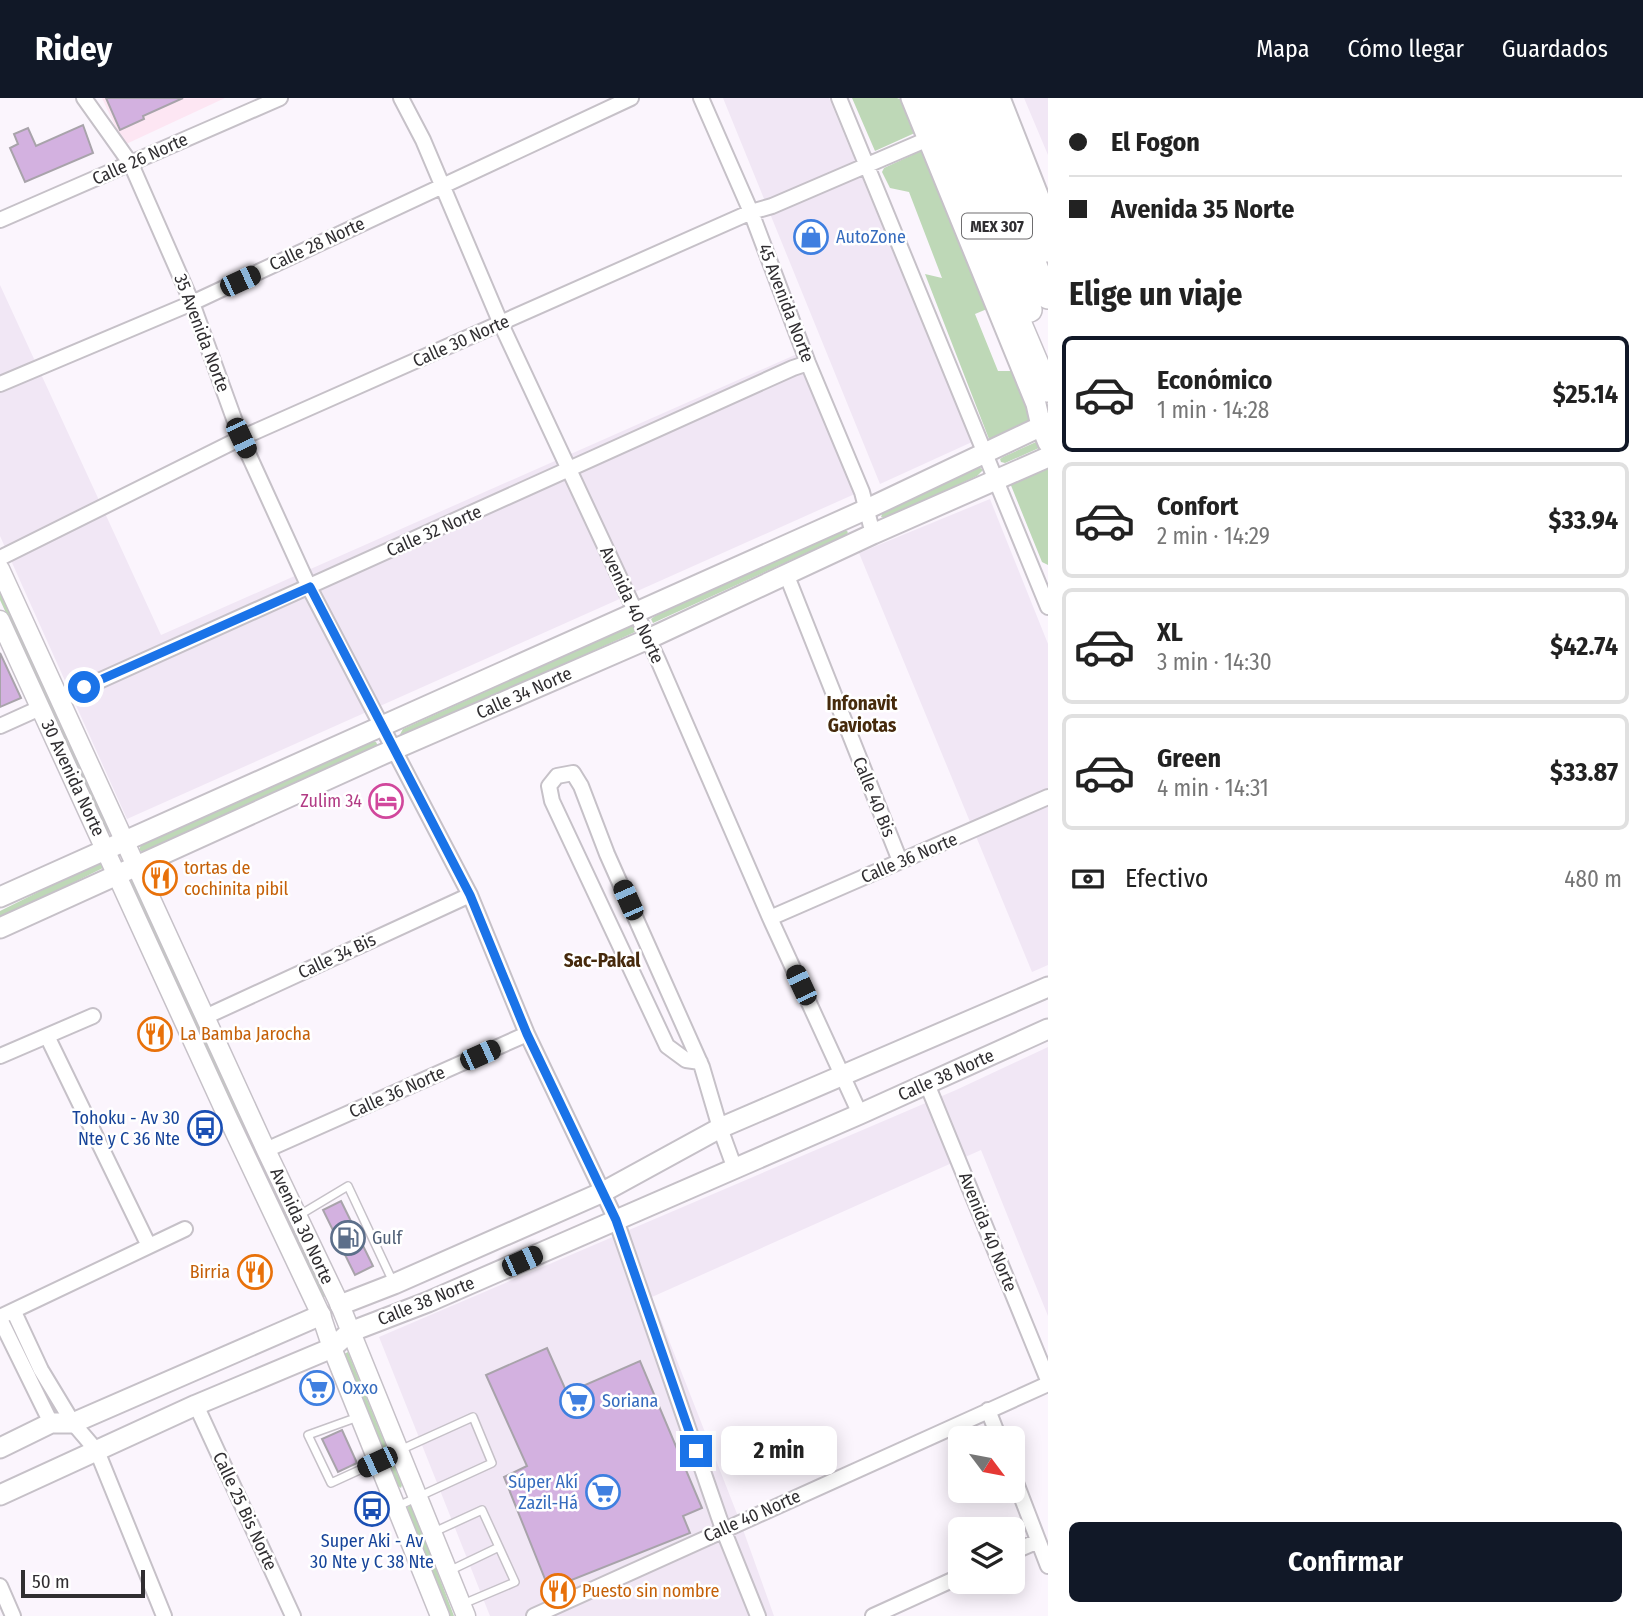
<!DOCTYPE html>
<html lang="es">
<meta charset="utf-8">
<style>
:root{--surface:#fff;--page:#f6f6f6;--text:#222;--muted:#767676;--line:#e0e0e0;--accent:#111827}
body{margin:0;font-family:"Fira Sans Condensed",sans-serif;background:var(--page);color:var(--text);height:100vh;display:flex;flex-direction:column;font-size:26px;white-space:nowrap}
*{box-sizing:border-box;margin:0}
p{font-size:23px;color:var(--muted)}
.icon{flex:none;width:38px;height:38px;fill:none;stroke:currentColor;stroke-width:2;stroke-linecap:round;stroke-linejoin:round}
.map{position:relative;flex:1;overflow:hidden}
.panel{display:flex;flex-direction:column;background:var(--surface);width:595px}
.panel>*{flex:none}
.guide{display:grid;align-content:center;height:154px;padding:0 21px;background:var(--surface)}
.needle{width:46px;rotate:122deg}
.buttons{position:absolute;left:948px;top:1328px;display:grid;gap:14px}
.buttons a{display:grid;place-items:center;width:77px;height:77px;border-radius:10px;background:var(--surface);box-shadow:0 4px 18px #0003;font-size:35px}
.scale{position:absolute;left:21px;bottom:18px;width:124px;box-sizing:border-box;padding-left:7px;border:4px solid #302e31;border-top:0;font-size:19px;line-height:24px;white-space:nowrap;color:#302e31;-webkit-text-stroke:5px #fff;paint-order:stroke}
.end{position:absolute;width:32px;height:32px;margin:-16px;border:9px solid #1a73e8;background:#fff;box-shadow:0 0 0 4px #fff}
.from{border-radius:50%}
.bubble{position:absolute;height:49px;border-radius:10px;background:var(--surface);box-shadow:0 4px 18px #0003;font-size:23px;font-weight:700;line-height:49px;text-align:center}
.car{position:absolute;width:21px;height:42px;margin:-21px -10px;border-radius:9px;box-shadow:0 0 5px 2px #0007;background:linear-gradient(#222 24%,#8ab4d8 0 40%,#222 0 76%,#8ab4d8 0 86%,#222 0)}
.guide b{display:flex;align-items:center;gap:24px;height:66px;font-size:26px}
.guide b+b{border-top:2px solid var(--line)}
.guide i{width:18px;height:18px;background:var(--text)}
ul{padding:0;list-style:none}
li{display:flex;align-items:center;gap:21px;height:116px;margin:0 14px 10px;padding:0 7px;border:4px solid var(--line);border-radius:10px}
li div{flex:1}
li b{display:block;font-size:26px}
li em{font-style:normal;font-weight:700}
li.selected{border-color:var(--accent)}
li>.icon{width:63px;height:63px;stroke-width:1.5}
h2{padding:0 21px;font-size:32px;line-height:84px}
.pay{display:flex;align-items:center;gap:18px;height:77px;padding:0 21px;font-size:26px}
.pay p{margin-inline-start:auto}
.primary-button{display:flex;gap:14px;margin-top:auto;padding:14px 21px}
.primary-button a{flex:1;height:80px;border-radius:10px;background:var(--accent);color:#fff;font-size:28px;font-weight:700;line-height:80px;text-align:center}
header{display:flex;align-items:center;gap:42px;box-sizing:border-box;height:98px;padding:0 35px;background:var(--accent);color:#fff}
header strong{font-size:33px}
nav{display:flex;gap:38px;margin-inline-start:auto;font-size:24px}
main{display:flex;flex:1;min-height:0}
.map>svg:first-child{display:block}
</style>
<header>
<strong>Ridey</strong>
<nav><a>Mapa</a><a>Cómo llegar</a><a>Guardados</a></nav>
</header>
<main>
<div class="map">
<svg width="1048" height="1518" viewBox="0 0 1048 1518">
<rect width="100%" height="100%" fill="#fbf5fd"/>
<path fill="#f1e7f5" d="M723,0H829L972,344L880,386Z
M1024,0H1048V57Z
M0,187L161,537L797,256L857,395L127,721L0,438Z
M990,401L1048,546V867L1032,874L859,455Z
M1048,949V1218L981,1052L652,1199L741,1426L774,1518H490L379,1239L956,992Z"/>
<path fill="#fde6f3" d="M102,0H225L124,47Z"/>
<path fill="#bed8b7" d="M852,0H897L905,3L917,34L875,53Z
M923,52L987,211L975,216L998,273H1014L1031,314L1028,324L989,341L925,176L942,180L909,94L890,90L882,74L884,70Z
M1036,344H1040L1039,350L1005,365L1001,364L1000,361L1003,359Z
M979,369L983,372L977,378L886,420L881,419L883,414Z
M1048,369V467L1042,464L1010,385Z
M844,431L848,434L846,437L653,525L651,521L655,518Z
M0,494L108,729L109,735L106,733L0,502Z
M632,527L635,534L403,639L399,638L403,631Z
M372,644H376L378,648L372,652L143,754L139,752L141,747L160,739Z
M105,761L107,768L0,821V813Z
M132,781L325,1198L323,1201L130,786Z
M348,1254L402,1387L401,1390L398,1388L344,1256Z
M411,1407L417,1420L454,1518H450L412,1423L407,1409Z"/>
<path fill="#d3b1e0" stroke="#a8a3aa" stroke-width="2" d="M106,0H183L143,18L144,21L120,32Z
M83,27L93,55L25,84L10,50L18,46L14,36L28,30L36,48Z
M0,555L21,600L0,609Z
M341,1103L373,1168L355,1177L323,1112Z
M547,1250L567,1295L640,1263L702,1410L683,1418L690,1435L549,1491L504,1379L527,1368L486,1277Z
M342,1332L357,1365L338,1374L322,1341Z"/>
<g fill="none" stroke-linecap="round" stroke-linejoin="round">
<g stroke="#c6c1c8" stroke-width="10">
<path id="service" d="M298,1118L348,1088L394,1186
M358,1319L308,1337L331,1385L377,1364
M396,1409L492,1365L473,1319L400,1352
M434,1434L482,1412L515,1484L463,1506
M449,1473L499,1449"/>
</g>
<g stroke="#c6c1c8" stroke-width="18">
<path id="minor" d="M84,0L131,66L192,205L241,340L309,489L470,797L527,936L616,1122L723,1431L758,1518
M401,0L423,42L501,226L658,562L770,820L860,1016
M701,0L751,114L808,265L862,394L873,436
M839,0L1048,509
M0,122L280,0
M0,286L192,205L631,0
M0,460L241,340L751,114L772,108L928,41
M787,478L900,763
M59,601L793,270L808,265
M0,628L40,610
M770,820L1048,699
M205,919L470,797
M47,938L149,1148
M0,958L93,918
M700,964L686,962L667,948L552,703L549,688L557,678L573,675L581,688L607,756L702,969L720,1030L735,1071
M927,986L1048,1282
M266,1052L527,936
M14,1214L41,1272L73,1325L97,1353L164,1518
M0,1219L185,1131
M0,1221L51,1325
M196,1307L293,1518
M988,1312L999,1340
M1013,1377L1048,1468
M1013,1454L1038,1443
M0,1488L13,1518
M534,1518L1048,1286
M873,1518L961,1478"/>
</g>
<g stroke="#c6c1c8" stroke-width="21">
<path id="tertiary" d="M0,471L266,1052L340,1207L466,1518
M0,522L227,1018L321,1217L332,1250L440,1518"/>
</g>
<g stroke="#c6c1c8" stroke-width="23">
<path id="secondary" d="M911,0L1036,306L1041,328L1048,345
M1000,0L1048,122
M0,799L867,411L1048,325
M0,830L379,658L648,541L873,436L1048,359
M340,1207L394,1186L603,1094L720,1030L1048,889
M0,1350L51,1325H73L321,1217
M0,1397L196,1307L332,1250L350,1234L428,1204L860,1016L1048,931"/>
</g>
<g stroke="#c6c1c8" stroke-width="26">
<path id="trunk" d="M924,0L1048,292
M946,0L1030,212
M967,0L1048,199
M986,0L1048,152"/>
</g>
<use href="#service" stroke="#fff" stroke-width="7"/>
<use href="#minor" stroke="#fff" stroke-width="14"/>
<use href="#tertiary" stroke="#fff" stroke-width="18"/>
<use href="#secondary" stroke="#fff" stroke-width="19"/>
<use href="#trunk" stroke="#fff" stroke-width="23"/>
</g>
<g fill="none" stroke-linecap="round" stroke-linejoin="round">
<path stroke="#1a73e8" stroke-width="9" d="M84,589L310,489L470,797L527,936L616,1122L696,1353"/>
</g>
<defs>
<g id="shop-ring" transform="scale(1.75)"><circle r="9.5" fill="#fff" stroke="#3f7fe0" stroke-width="1.5"/><path d="M-5-2.5h2.3a2.7 3.5 0 0 1 5.4 0H5L5.5 6h-11ZM-1.5-2.5h3a1.5 2.3 0 0 0-3 0Z" fill="#3f7fe0"/></g>
<g id="hotel-ring" transform="scale(1.75)"><circle r="9.5" fill="#fff" stroke="#d1479c" stroke-width="1.5"/><path d="M-6-4.5h1.5V1H6V5H4.5V3h-9V5H-6ZM-4 0a1.8 1.8 0 1 1 3.6 0ZM.5 0V-2.5h3Q6-2.5 6 0Z" fill="#d1479c"/></g>
<g id="restaurant-ring" transform="scale(1.75)"><circle r="9.5" fill="#fff" stroke="#e8710a" stroke-width="1.5"/><path d="M-5-6h1v4h1v-4h1v4h1v-4h1v5L-1.5 .5V6h-2V.5L-5-1ZM5-6V6H3V1.5H1.5Q1.5-4 5-6Z" fill="#e8710a"/></g>
<g id="bus-ring" transform="scale(1.75)"><circle r="9.5" fill="#fff" stroke="#1a4fb4" stroke-width="1.5"/><path d="M-5-6H5V4H4V6H2V4H-2V6H-4V4H-5ZM-3.5-4V0h7V-4ZM-3.5 1.2v1.5H-2V1.2ZM2 1.2v1.5H3.5V1.2Z" fill="#1a4fb4"/></g>
<g id="fuel-ring" transform="scale(1.75)"><circle r="9.5" fill="#fff" stroke="#5c6f8a" stroke-width="1.5"/><path d="M-5.5-6h7V0h2V4h1.3V-2.5L3-4.5l.8-.8L6-3V5H2.5V1h-1V6h-7ZM-4.2-4.7v3.2H.2V-4.7Z" fill="#5c6f8a"/></g>
<g id="supermarket-ring" transform="scale(1.75)"><circle r="9.5" fill="#fff" stroke="#3f7fe0" stroke-width="1.5"/><path d="M-6-5.5h2.5l.6 2H6L4.5 2H-2.5L-4.4-4H-6ZM-1.5 3.2a1.3 1.3 0 1 0 .1 0ZM3 3.2a1.3 1.3 0 1 0 .1 0Z" fill="#3f7fe0"/></g>
</defs>
<g fill-rule="evenodd">
<use href="#shop-ring" x="811" y="139"/>
<use href="#hotel-ring" x="386" y="703"/>
<use href="#restaurant-ring" x="160" y="780"/>
<use href="#restaurant-ring" x="155" y="936"/>
<use href="#bus-ring" x="205" y="1030"/>
<use href="#fuel-ring" x="348" y="1140"/>
<use href="#restaurant-ring" x="255" y="1174"/>
<use href="#supermarket-ring" x="317" y="1290"/>
<use href="#supermarket-ring" x="577" y="1303"/>
<use href="#supermarket-ring" x="603" y="1394"/>
<use href="#bus-ring" x="372" y="1411"/>
<use href="#restaurant-ring" x="558" y="1493"/>
</g>
<g text-anchor="middle" stroke-width="5" stroke-linejoin="round" paint-order="stroke">
<rect fill="#fff" stroke="#6e6d6f" stroke-width="2" x="962" y="115.5" width="70" height="25" rx="5"/>
<g font-size="16" font-weight="bold" fill="#302e31">
<text x="997" y="134">MEX 307</text>
</g>
<g font-size="18" fill="#302e31" stroke="#fff">
<text transform="translate(140 61) rotate(-24)" y="6">Calle 26 Norte</text>
<text transform="translate(317 146) rotate(-25)" y="6">Calle 28 Norte</text>
<text transform="translate(786 205) rotate(69)" y="6">45 Avenida Norte</text>
<text transform="translate(202 235) rotate(69)" y="6">35 Avenida Norte</text>
<text transform="translate(461 243) rotate(-24)" y="6">Calle 30 Norte</text>
<text transform="translate(434 433) rotate(-24)" y="6">Calle 32 Norte</text>
<text transform="translate(632 507) rotate(65)" y="6">Avenida 40 Norte</text>
<text transform="translate(524 595) rotate(-24)" y="6">Calle 34 Norte</text>
<text transform="translate(73 680) rotate(65)" y="6">30 Avenida Norte</text>
<text transform="translate(874 699) rotate(68)" y="6">Calle 40 Bis</text>
<text transform="translate(909 760) rotate(-23)" y="6">Calle 36 Norte</text>
<text transform="translate(337 858) rotate(-25)" y="6">Calle 34 Bis</text>
<text transform="translate(946 977) rotate(-24)" y="6">Calle 38 Norte</text>
<text transform="translate(397 994) rotate(-24)" y="6">Calle 36 Norte</text>
<text transform="translate(302 1128) rotate(65)" y="6">Avenida 30 Norte</text>
<text transform="translate(988 1134) rotate(68)" y="6">Avenida 40 Norte</text>
<text transform="translate(426 1203) rotate(-22)" y="6">Calle 38 Norte</text>
<text transform="translate(245 1413) rotate(65)" y="6">Calle 25 Bis Norte</text>
<text transform="translate(752 1418) rotate(-24)" y="6">Calle 40 Norte</text>
</g>
<g font-size="18" fill="#366cbe" stroke="#fff" text-anchor="start">
<text x="836" y="145">AutoZone</text>
<text x="342" y="1296">Oxxo</text>
<text x="602" y="1309">Soriana</text>
<text x="578" y="1390" text-anchor="end">Súper Akí<tspan x="578" dy="21">Zazil-Há</tspan></text>
</g>
<g font-size="18" fill="#b23c85" stroke="#fff" text-anchor="end">
<text x="362" y="709">Zulim 34</text>
</g>
<g font-size="18" fill="#c56008" stroke="#fff" text-anchor="start">
<text x="184" y="776">tortas de<tspan x="184" dy="21">cochinita pibil</tspan></text>
<text x="180" y="942">La Bamba Jarocha</text>
<text x="230" y="1180" text-anchor="end">Birria</text>
<text x="582" y="1499">Puesto sin nombre</text>
</g>
<g font-size="18" fill="#164399" stroke="#fff" text-anchor="end">
<text x="180" y="1026">Tohoku - Av 30<tspan x="180" dy="21">Nte y C 36 Nte</tspan></text>
<text x="372" y="1449" text-anchor="middle">Super Aki - Av<tspan x="372" dy="21">30 Nte y C 38 Nte</tspan></text>
</g>
<g font-size="18" fill="#4e5e75" stroke="#fff" text-anchor="start">
<text x="372" y="1146">Gulf</text>
</g>
<g font-size="19" font-weight="bold" fill="#462a0c" stroke="#fff">
<text x="862" y="612">Infonavit<tspan x="862" dy="22">Gaviotas</tspan></text>
<text x="602" y="869">Sac-Pakal</text>
</g>
</g>
</svg>
<div class="buttons">
<a><svg class="needle" viewBox="-14 -14 28 28"><path d="M0-13l5 13h-10z" fill="#e53935"/><path d="M0 13l5-13h-10z" fill="#767676"/></svg></a>
<a><svg class="icon" aria-label="layers" viewBox="0 0 24 24"><path d="M12 4l9 5-9 5-9-5zM3 14l9 5 9-5"/></svg></a>
</div>
<div class="scale">50 m</div>
<i class="end from" style="left:84px;top:589px"></i>
<i class="end" style="left:696px;top:1353px"></i>
<div class="bubble" style="left:721px;top:1328px;width:116px">2 min</div>
<i class="car" style="left:240px;top:183px;rotate:65deg"></i>
<i class="car" style="left:241px;top:340px;rotate:155deg"></i>
<i class="car" style="left:628px;top:802px;rotate:336deg"></i>
<i class="car" style="left:801px;top:887px;rotate:335deg"></i>
<i class="car" style="left:480px;top:957px;rotate:66deg"></i>
<i class="car" style="left:522px;top:1163px;rotate:66deg"></i>
<i class="car" style="left:377px;top:1364px;rotate:245deg"></i>
</div>
<section class="panel">
<div class="guide">
<b><i class="from"></i>El Fogon</b>
<b><i></i>Avenida 35 Norte</b>
</div>
<h2>Elige un viaje</h2>
<ul>
<li class="selected"><svg class="icon" aria-label="car" viewBox="0 0 24 24"><path d="M5 17H2v-5l4-1 3-4h7l3 4 3 1v5h-3M9 17h6M6 11h13"/><circle cx="7" cy="17" r="2"/><circle cx="17" cy="17" r="2"/></svg><div><b>Económico</b><p>1 min · 14:28</p></div><em>$25.14</em></li>
<li><svg class="icon" aria-label="car" viewBox="0 0 24 24"><path d="M5 17H2v-5l4-1 3-4h7l3 4 3 1v5h-3M9 17h6M6 11h13"/><circle cx="7" cy="17" r="2"/><circle cx="17" cy="17" r="2"/></svg><div><b>Confort</b><p>2 min · 14:29</p></div><em>$33.94</em></li>
<li><svg class="icon" aria-label="car" viewBox="0 0 24 24"><path d="M5 17H2v-5l4-1 3-4h7l3 4 3 1v5h-3M9 17h6M6 11h13"/><circle cx="7" cy="17" r="2"/><circle cx="17" cy="17" r="2"/></svg><div><b>XL</b><p>3 min · 14:30</p></div><em>$42.74</em></li>
<li><svg class="icon" aria-label="car" viewBox="0 0 24 24"><path d="M5 17H2v-5l4-1 3-4h7l3 4 3 1v5h-3M9 17h6M6 11h13"/><circle cx="7" cy="17" r="2"/><circle cx="17" cy="17" r="2"/></svg><div><b>Green</b><p>4 min · 14:31</p></div><em>$33.87</em></li>
</ul>
<div class="pay"><svg class="icon" aria-label="cash" viewBox="0 0 24 24"><path d="M3 7h18v10H3z"/><circle cx="12" cy="12" r="2"/></svg>Efectivo<p>480 m</p></div>
<div class="primary-button"><a>Confirmar</a></div>
</section>
</main>
